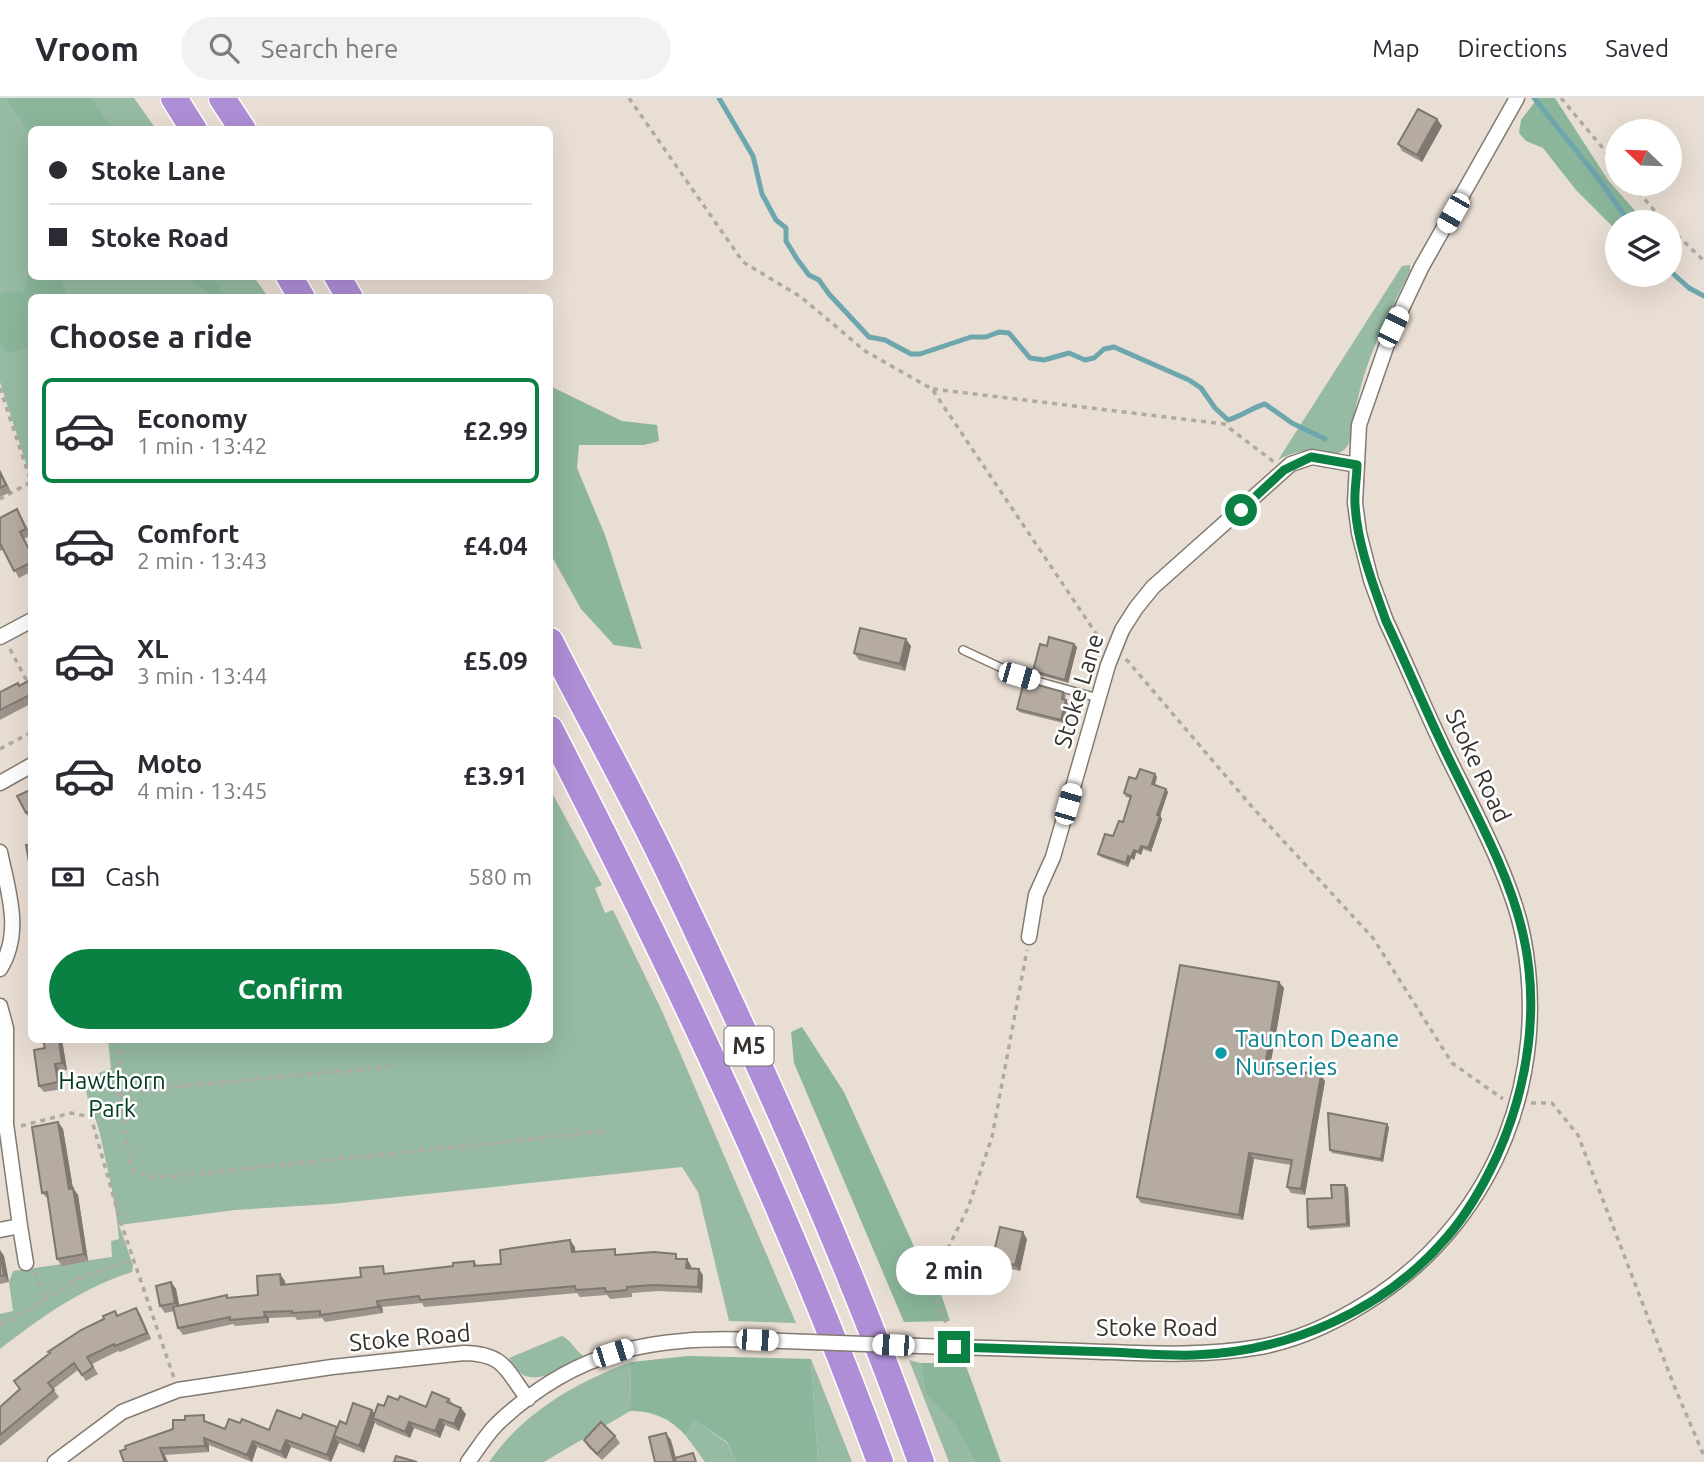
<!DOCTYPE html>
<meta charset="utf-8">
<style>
:root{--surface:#fff;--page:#f2f2f3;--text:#2b2b33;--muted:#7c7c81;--line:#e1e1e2;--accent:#0b8043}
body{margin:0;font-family:Ubuntu,sans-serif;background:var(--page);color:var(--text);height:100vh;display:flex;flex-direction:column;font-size:26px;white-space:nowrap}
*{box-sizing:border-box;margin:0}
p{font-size:23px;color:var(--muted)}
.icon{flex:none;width:38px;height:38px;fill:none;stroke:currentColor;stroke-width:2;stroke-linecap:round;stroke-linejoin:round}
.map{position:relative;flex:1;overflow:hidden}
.side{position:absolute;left:28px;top:196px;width:525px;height:749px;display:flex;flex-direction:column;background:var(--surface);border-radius:10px;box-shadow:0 7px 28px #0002}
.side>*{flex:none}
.guide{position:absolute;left:28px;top:28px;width:525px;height:154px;border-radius:10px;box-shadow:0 7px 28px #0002;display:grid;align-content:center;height:154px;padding:0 21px;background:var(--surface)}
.needle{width:46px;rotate:293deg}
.fabs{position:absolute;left:1605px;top:21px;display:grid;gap:14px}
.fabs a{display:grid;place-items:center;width:77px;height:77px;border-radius:50%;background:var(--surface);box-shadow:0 7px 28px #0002;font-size:35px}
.end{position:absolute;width:32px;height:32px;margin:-16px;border:9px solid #0b8043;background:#fff;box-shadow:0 0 0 4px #fff}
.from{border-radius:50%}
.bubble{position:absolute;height:49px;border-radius:24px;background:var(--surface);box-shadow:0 7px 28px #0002;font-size:23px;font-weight:700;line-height:49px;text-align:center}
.car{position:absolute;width:21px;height:42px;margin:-21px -10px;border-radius:9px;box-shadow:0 0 5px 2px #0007;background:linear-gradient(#fff 24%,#345 0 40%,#fff 0 76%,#345 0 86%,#fff 0)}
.guide b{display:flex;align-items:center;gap:24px;height:66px;font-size:26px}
.guide b+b{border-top:2px solid var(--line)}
.guide i{width:18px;height:18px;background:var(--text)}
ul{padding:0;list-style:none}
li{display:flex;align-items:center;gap:21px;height:105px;margin:0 14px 10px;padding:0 7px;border:4px solid transparent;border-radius:10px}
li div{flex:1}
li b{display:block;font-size:26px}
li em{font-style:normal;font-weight:700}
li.selected{border-color:var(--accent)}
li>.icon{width:63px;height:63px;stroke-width:1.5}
h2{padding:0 21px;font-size:32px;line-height:84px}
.pay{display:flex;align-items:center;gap:18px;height:77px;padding:0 21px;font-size:26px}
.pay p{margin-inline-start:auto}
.action{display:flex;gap:14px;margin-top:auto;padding:14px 21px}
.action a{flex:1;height:80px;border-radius:42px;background:var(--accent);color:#fff;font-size:28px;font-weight:700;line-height:80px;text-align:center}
header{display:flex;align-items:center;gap:42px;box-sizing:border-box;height:98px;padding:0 35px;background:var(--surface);border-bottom:2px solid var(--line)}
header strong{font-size:33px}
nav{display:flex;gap:38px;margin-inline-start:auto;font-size:24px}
.search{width:490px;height:63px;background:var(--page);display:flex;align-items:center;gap:18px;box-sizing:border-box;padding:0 24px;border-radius:38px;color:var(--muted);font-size:26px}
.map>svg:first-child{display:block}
</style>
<header>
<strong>Vroom</strong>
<div class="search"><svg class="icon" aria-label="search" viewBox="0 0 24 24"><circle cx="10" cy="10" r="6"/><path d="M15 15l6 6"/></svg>Search here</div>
<nav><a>Map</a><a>Directions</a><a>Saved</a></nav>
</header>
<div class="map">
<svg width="1704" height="1364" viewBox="0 0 1704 1364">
<rect width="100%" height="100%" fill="#e9ded4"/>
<path fill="#96baa3" d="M0,0H134L156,31L32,32V178L254,179L268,199L32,200L31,381L0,284Z
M1410,167V173C1389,215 1367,258 1357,304C1353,319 1356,346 1341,354C1331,358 1324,354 1314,353C1301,352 1289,356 1278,362L1402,168Z
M550,691L602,787L595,790L605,815L613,812L662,913L796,1225L729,1223L698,1094L682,1069L331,1106L235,1112L119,1127L133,1167L132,1174C82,1190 41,1219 0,1251V1216L13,1213L9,1184L13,1173L112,1159L111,1143L119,1141C116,1105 107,1068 99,1032C94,1013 83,1001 87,980L111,970L108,942H550Z
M562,1238C571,1242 575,1252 583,1258C567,1266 537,1290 519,1274C515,1271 512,1265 509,1260Z
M811,1261L852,1364H818Z
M909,1262L920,1265L926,1297L954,1326L975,1364H949Z
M631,1264L630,1313L544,1364H489C523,1315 576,1284 631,1264Z
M692,1320L727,1345L736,1364H705L686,1338Z"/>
<path fill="#8bb69b" d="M6,0H91L112,31L32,32L31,37Z
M1538,0H1555L1608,82L1645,124H1617V133L1576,92L1543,50L1526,43L1519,35L1521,22Z
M31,161L32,178L60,179L68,199L32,200L31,249L9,254L0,245V197L5,194L24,195Z
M184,179H212L226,199H216Z
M550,288L622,323L657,327L659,343L644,347H579L577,370L605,437L642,551L614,547L581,511L550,455Z
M802,929L844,994L921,1164L936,1181L950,1223L904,1224L794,965L791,934Z
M688,1258L811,1261L818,1364H736L727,1344L693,1321L686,1338C671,1321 654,1313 630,1313L631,1264Z
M920,1265H965L1001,1364H975L954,1326L926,1297Z"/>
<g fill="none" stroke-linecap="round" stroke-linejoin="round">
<path stroke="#6ea6ae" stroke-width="5" d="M719,0L753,58L762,96L776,122L786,130V143L797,161L809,177L819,182L829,196L869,239L885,242L911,256H920L971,239H986L999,234L1009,235L1030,260L1044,262L1069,255L1085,262L1094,260L1104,251L1114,249L1189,282L1201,290L1215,310L1228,322C1242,318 1251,310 1265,306L1292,325L1325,341
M1534,0L1599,81L1629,124
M1670,173L1689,190L1704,198"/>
<g stroke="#837a70" stroke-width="10">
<path id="service" d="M963,552L1019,578L1098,600"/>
</g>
<g stroke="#837a70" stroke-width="17">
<path id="minor" d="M0,539L32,522
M0,685L32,667
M0,754C8,793 23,834 0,871
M1029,839L1036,797L1053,759L1108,567L1122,532L1136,510L1153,489L1291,366L1312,359L1357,367
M0,908L6,930V1026L20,1128L0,1132
M20,1128L26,1165
M948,1249C1000,1250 1052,1252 1104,1254C1158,1256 1206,1258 1260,1249C1304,1241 1343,1221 1380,1196C1497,1116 1550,976 1523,838C1512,781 1472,708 1446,655C1425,612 1407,567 1386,523L1371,482L1359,435L1355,405L1359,327L1393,229L1421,170L1517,0
M55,1364L122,1314L178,1292L332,1269L464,1255C505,1256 505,1271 528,1301
M468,1364C477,1352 486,1337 497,1326C576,1251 652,1238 757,1242"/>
</g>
<g stroke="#fff" stroke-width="29">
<path id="motorway" d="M174,0L194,32
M222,0L243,32
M289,178L302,200
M337,178L350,200
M550,543C589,620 632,696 669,774C761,967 849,1162 921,1364
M550,631C673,870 788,1112 880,1364"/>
</g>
<path stroke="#b1a9a0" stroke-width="3.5" stroke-dasharray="5 5" stroke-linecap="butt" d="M629,0L743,164L801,199L865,253L932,291L1101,543
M1561,0L1617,67
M1632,86L1664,124
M1670,130L1704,163
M0,290L31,384L0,401
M933,291L1224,326L1274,364
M10,551L32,593
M1126,561L1253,710L1373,840L1452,965L1503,1001
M0,651L32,634
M118,942L120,967L119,998L131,1070C141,1079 151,1079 165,1079L608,1033
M119,998L130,993L396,968
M1531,1005H1552L1578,1037L1675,1290L1704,1358
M91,1019L121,1007
M21,1028L71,1015L91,1019L120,1122L174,1280
M35,1174L45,1201
M0,1226L31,1211L79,1180L135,1161
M949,1234L931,1184L968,1110L992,1039L1027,852"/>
<use href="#service" stroke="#fff" stroke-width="7"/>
<use href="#minor" stroke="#fff" stroke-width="14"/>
<use href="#motorway" stroke="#ae8ed6" stroke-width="26"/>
<g stroke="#837a70" stroke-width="17" stroke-linecap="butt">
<path id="minor-bridge" d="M757,1242L948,1249"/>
</g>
<use href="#minor-bridge" stroke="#fff" stroke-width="14"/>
</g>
<path fill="#9c938a" d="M1437,21L1442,28L1422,64L1402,53L1398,46Z
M0,372L11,394L0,399Z
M21,418L31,437L24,441L32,455V473L19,480L3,452L0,453V420Z
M1074,546L1077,549L1068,585L1036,576L1033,573L1047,548Z
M911,548L905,573L859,562L854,555Z
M32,581V605L0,622V594L20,587Z
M1063,594L1066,597L1065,602L1068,606L1063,625L1019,614L1017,611Z
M1157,679L1155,687L1168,694L1160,718L1162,721L1151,754L1143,751L1141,757L1136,755L1134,762L1131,761L1128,769L1101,759L1098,756L1113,738L1123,724L1131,700L1126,699L1124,695L1136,681Z
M32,691V721L30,722L26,715Z
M1279,884L1284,890L1270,969L1325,983L1305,1097L1291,1095L1287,1089L1291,1067L1254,1061L1243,1122L1141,1105L1137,1099Z
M62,942L67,972L60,973L63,991L44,994L39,988L45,950Z
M58,1024L63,1031L73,1090L78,1097L88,1163L62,1168L57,1161L48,1101L42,1095Z
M1389,1029L1383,1064L1332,1055L1330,1052Z
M1345,1087L1348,1090L1350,1129L1310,1132L1308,1129L1332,1100Z
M1027,1141L1020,1173L997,1168L992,1162Z
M575,1149V1154L687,1161L691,1168V1170L703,1177L702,1195L658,1193L632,1195V1199L610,1201L607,1197L580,1199L577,1195L424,1209L422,1205L382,1209L383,1215L325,1224L322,1220L297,1222L295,1219L269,1220V1225L235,1228L233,1226L183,1237L178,1230L174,1213L165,1215L160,1208L171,1184L176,1191L179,1208L229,1200L258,1197L285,1183V1187L361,1179L453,1168L474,1163L478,1168L501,1166Z
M0,1152L4,1158L9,1184L0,1186Z
M115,1213L118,1217L140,1216L151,1241L120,1254L118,1253L92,1266L98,1276L86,1283L78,1272L53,1291L59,1299L0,1348V1309L20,1291L14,1283Z
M449,1301L453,1306L466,1316L459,1333L445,1327L440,1340L414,1330L410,1340L377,1327L375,1324L364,1355L339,1345L331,1364L291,1349L286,1361L257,1349L252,1364L209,1347V1354L165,1357L126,1351L208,1324V1325L225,1331L240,1325L269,1332L301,1321L338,1329L372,1312L374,1315L384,1308L398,1302L426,1309Z
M615,1338L620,1345L602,1362L588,1349L584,1342Z"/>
<path fill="#7f7871" d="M1437,21L1442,28L1422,64L1417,57Z
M0,372L11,394L0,375Z
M906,541L911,548L905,573L900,566Z
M1074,546L1077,549L1068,585L1065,582Z
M1066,602L1068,606L1063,625L1061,622Z
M1155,676L1157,679L1154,689L1152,686Z
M1166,691L1168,694L1160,718L1162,721L1151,754L1148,750L1157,717Z
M1141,748L1143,751L1141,757L1139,754Z
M1134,752L1136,755L1134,762L1131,759Z
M1128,758L1131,761L1128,769L1126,765Z
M1279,884L1284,890L1269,974L1265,968Z
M59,942H62L67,972L62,965Z
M55,966L60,973L63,991L58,984Z
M1321,977L1325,983L1305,1097L1301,1091Z
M58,1024L63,1031L74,1097L69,1091Z
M1387,1026L1389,1029L1383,1064L1381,1061Z
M1249,1055L1254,1061L1243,1122L1239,1117Z
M1345,1087L1348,1090L1350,1129L1347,1126Z
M73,1090L78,1097L88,1163L84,1156Z
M1023,1134L1027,1141L1020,1173L1015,1167Z
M570,1142L575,1149L576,1161L572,1154Z
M0,1152L4,1158L9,1184L4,1177Z
M687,1161L691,1168V1177L686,1170Z
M699,1171L703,1177L702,1195L698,1189Z
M280,1176L285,1183L286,1194L281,1187Z
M171,1184L176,1191L180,1211L175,1205Z
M377,1203L382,1209L383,1215L378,1209Z
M136,1210L140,1216L151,1241L147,1235Z
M264,1214L269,1220V1225L265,1219Z
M461,1310L466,1316L459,1333L454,1326Z
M372,1312L377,1319L373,1320L375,1324L364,1355L359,1348Z
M440,1321L445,1327L440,1340L435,1333Z
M409,1324L414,1330L410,1340L405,1334Z
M337,1329L334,1338L339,1345L331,1364L327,1357Z
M666,1335L671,1342L677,1364H674Z
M204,1340L209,1347V1354L205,1348Z
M286,1342L291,1349L286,1361L281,1354Z
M253,1343L257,1349L252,1364L247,1357Z
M160,1350L165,1357L168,1364H165Z"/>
<path fill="#b5aba1" stroke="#7f7871" stroke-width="2" d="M1418,11L1437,21L1417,57L1398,46Z
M0,375L6,387L0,390Z
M17,411L26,431L20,434L32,457V464L14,473L0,445V420Z
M860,530L906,541L900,566L854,555Z
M1049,539L1074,546L1065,582L1033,573L1040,546L1047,548Z
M32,581V596L0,612V594L18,585L19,588Z
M1024,583L1063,594L1062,601L1066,602L1061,622L1017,611Z
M1140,671L1155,676L1152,686L1166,691L1157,717L1160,718L1148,750L1141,748L1139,754L1134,752L1131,759L1128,758L1126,765L1098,756L1105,736L1113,738L1119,723L1123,724L1131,698L1124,695L1129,679L1136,681Z
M32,691V712L26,715L17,698Z
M32,746V780L26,747Z
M1180,867L1279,884L1265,968L1321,977L1301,1091L1287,1089L1292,1062L1249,1055L1239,1117L1137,1099Z
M43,942H59L62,965L55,966L58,984L39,988L34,952L45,950Z
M1328,1015L1387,1026L1381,1061L1330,1052Z
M58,1024L69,1091L73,1090L84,1156L57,1161L47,1094L42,1095L32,1029Z
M1331,1087H1345L1347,1126L1308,1129L1307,1101L1332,1100Z
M1000,1129L1023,1134L1015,1167L992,1162Z
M570,1142L572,1154L615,1151V1157L654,1154L676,1156V1161H687L686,1170L699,1171L698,1189L653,1187L627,1189V1192L606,1194L605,1190L576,1192L575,1188L420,1202L419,1198L377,1203L378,1209L320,1217V1213L292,1215V1213L264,1214L265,1219L230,1222V1219L178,1230L173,1209L227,1197V1200L258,1197L257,1178L280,1176L281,1187L361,1179L360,1170L383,1168L384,1176L453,1168V1165L474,1163V1168L501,1166L500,1152Z
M0,1154L4,1177L0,1178Z
M171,1184L175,1205L160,1208L156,1188Z
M136,1210L147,1235L115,1248L114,1246L87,1259L93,1269L82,1277L74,1265L48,1285L54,1292L0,1337V1309L20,1291L14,1283L50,1255L48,1254L81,1232L104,1221L103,1218L115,1213L117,1218Z
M432,1294L449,1301L447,1304L461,1310L454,1326L440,1321L435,1333L409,1324L405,1334L373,1320L378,1306L384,1308L388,1298L398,1302L400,1298L426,1309Z
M353,1305L372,1312L359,1348L334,1338L340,1323L346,1326Z
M277,1312L301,1321L303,1316L337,1329L327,1357L286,1342L281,1354L253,1343L247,1357L204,1340L205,1348L160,1350L165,1364H124L120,1353L126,1351L125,1348L173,1331V1322H185V1318L204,1317V1323L225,1331L229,1321L240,1325L242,1321L269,1332Z
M601,1324L615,1338L597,1356L584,1342Z
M666,1335L674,1364H655L649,1339Z
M693,1355L696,1364H676L675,1360Z
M396,1358L417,1364H394Z"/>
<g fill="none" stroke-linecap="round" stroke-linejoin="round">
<path stroke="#0b8043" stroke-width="9" d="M954,1249C1006,1251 1058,1252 1110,1254C1138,1255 1166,1258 1194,1257C1289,1254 1385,1212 1447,1139C1468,1115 1484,1086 1497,1058C1528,989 1540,910 1523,836C1510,778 1477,718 1451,665C1428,618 1408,570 1386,523C1373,486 1357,446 1355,406C1354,393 1357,380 1357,367L1311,359L1284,372L1241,412"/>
</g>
<circle fill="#0f9aa8" stroke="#fff" stroke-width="2.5" cx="1221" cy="955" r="7"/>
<g text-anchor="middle" stroke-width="5" stroke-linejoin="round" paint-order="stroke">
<rect fill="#fff" stroke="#72706d" stroke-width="2" x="724.5" y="928.5" width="49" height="39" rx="5"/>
<g font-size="23" font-weight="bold" fill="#36322e">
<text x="749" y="956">M5</text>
</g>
<g font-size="24" fill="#36322e" stroke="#fff">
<text transform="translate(1079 593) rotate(-73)" y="8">Stoke Lane</text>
<text transform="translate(1478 668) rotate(65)" y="8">Stoke Road</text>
<text x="1157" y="1238">Stoke Road</text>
<text transform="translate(410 1240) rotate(-5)" y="8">Stoke Road</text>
</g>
<g font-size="24" fill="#0d838f" stroke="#fff" text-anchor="start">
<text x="1235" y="949">Taunton Deane<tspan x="1235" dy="28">Nurseries</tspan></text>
</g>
<g font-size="24" fill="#013a20" stroke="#fff">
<text x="112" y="991">Hawthorn<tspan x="112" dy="28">Park</tspan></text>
</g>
</g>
</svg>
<div class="fabs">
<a><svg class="needle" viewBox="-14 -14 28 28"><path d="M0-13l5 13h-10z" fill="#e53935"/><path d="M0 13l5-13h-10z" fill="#7c7c81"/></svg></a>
<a><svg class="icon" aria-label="layers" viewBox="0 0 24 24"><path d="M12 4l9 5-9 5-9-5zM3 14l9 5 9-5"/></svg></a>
</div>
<i class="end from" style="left:1241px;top:412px"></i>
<i class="end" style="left:954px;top:1249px"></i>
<div class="bubble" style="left:896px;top:1148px;width:116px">2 min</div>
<i class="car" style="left:1453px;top:115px;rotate:210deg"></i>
<i class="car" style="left:1393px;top:229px;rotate:26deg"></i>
<i class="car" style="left:1019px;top:578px;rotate:106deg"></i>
<i class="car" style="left:1068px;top:706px;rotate:16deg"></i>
<i class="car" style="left:757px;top:1242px;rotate:92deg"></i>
<i class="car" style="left:893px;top:1247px;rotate:272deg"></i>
<i class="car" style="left:613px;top:1255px;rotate:72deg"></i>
<div class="guide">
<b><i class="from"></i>Stoke Lane</b>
<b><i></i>Stoke Road</b>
</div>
<section class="side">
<h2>Choose a ride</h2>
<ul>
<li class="selected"><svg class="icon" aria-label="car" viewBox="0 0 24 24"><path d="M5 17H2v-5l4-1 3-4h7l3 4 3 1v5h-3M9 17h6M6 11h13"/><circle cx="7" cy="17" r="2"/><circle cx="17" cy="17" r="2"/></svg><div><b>Economy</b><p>1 min · 13:42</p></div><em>£2.99</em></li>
<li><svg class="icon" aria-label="car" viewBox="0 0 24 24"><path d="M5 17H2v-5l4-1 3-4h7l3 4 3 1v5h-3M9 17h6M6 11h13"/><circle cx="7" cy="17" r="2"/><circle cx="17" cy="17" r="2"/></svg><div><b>Comfort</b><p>2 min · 13:43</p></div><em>£4.04</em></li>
<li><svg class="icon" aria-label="car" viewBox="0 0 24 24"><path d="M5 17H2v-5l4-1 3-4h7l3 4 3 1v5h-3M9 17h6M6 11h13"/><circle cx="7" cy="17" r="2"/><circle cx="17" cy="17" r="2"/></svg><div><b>XL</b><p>3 min · 13:44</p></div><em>£5.09</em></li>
<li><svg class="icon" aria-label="car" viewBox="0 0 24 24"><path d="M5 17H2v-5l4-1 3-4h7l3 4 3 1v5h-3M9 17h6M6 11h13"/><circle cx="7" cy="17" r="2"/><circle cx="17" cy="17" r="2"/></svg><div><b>Moto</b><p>4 min · 13:45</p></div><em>£3.91</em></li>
</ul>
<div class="pay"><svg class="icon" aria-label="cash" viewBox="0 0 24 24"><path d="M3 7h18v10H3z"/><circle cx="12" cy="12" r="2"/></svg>Cash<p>580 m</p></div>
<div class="action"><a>Confirm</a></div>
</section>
</div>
